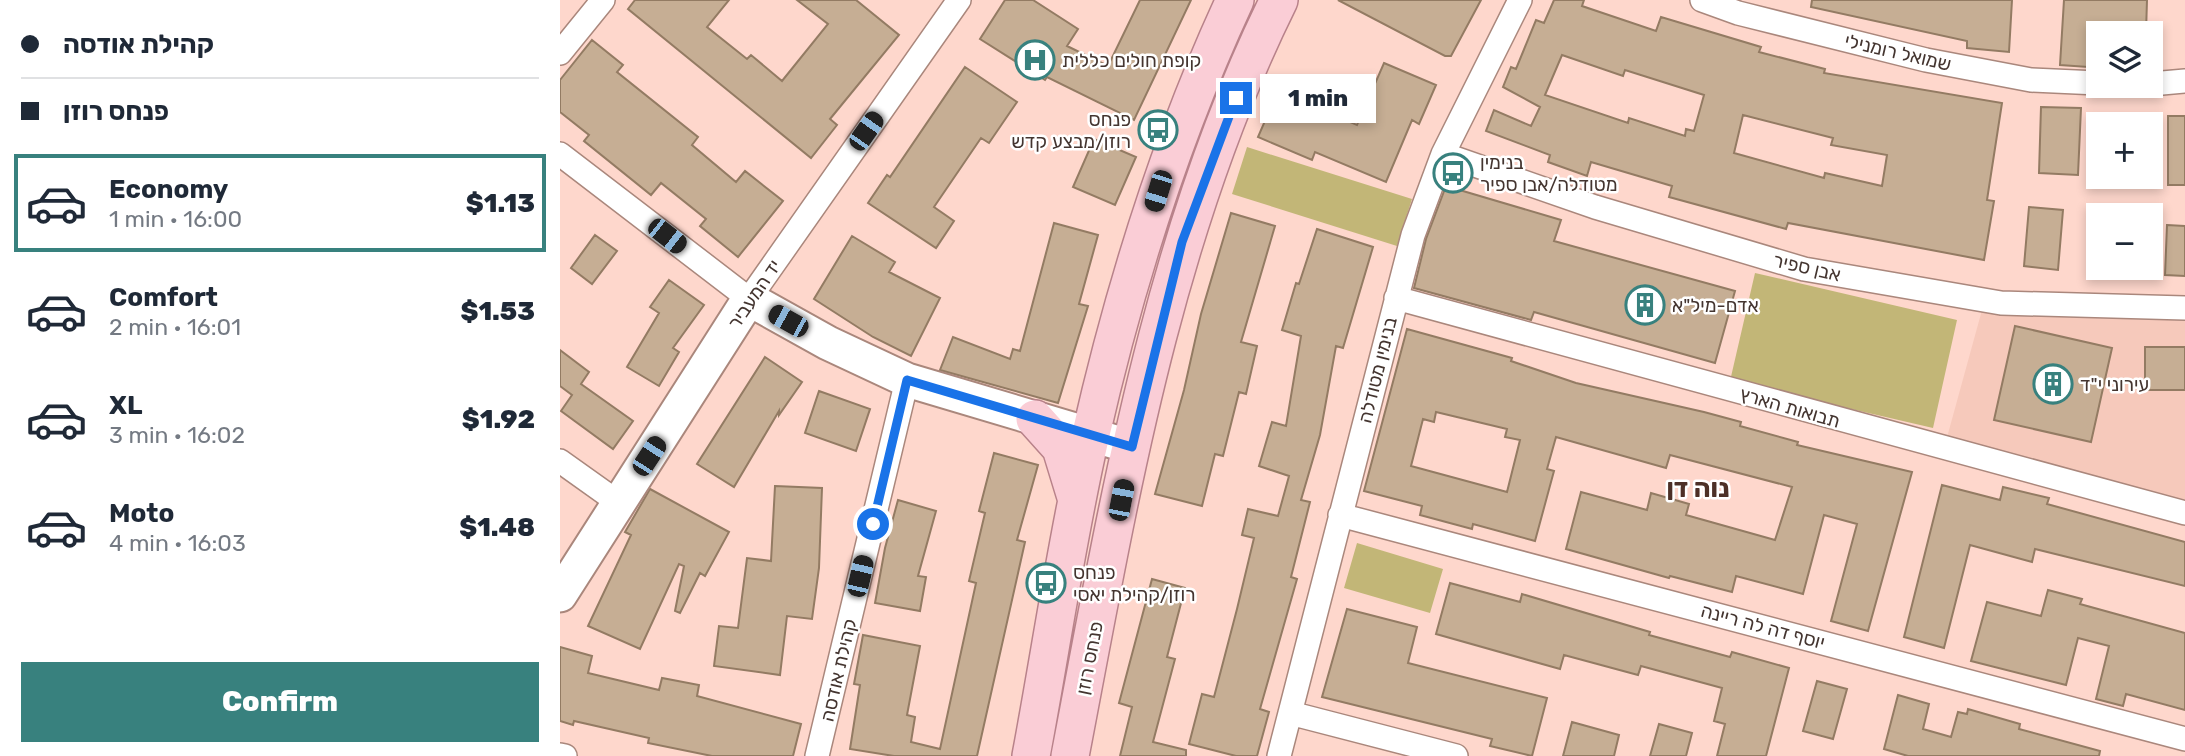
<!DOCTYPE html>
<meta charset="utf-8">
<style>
:root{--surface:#fff;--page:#f2f2f3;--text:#1f2937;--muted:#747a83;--line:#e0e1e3;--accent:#38817e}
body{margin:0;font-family:Rubik,Heebo,sans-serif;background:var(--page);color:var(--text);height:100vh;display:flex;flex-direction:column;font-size:26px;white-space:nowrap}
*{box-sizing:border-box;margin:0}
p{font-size:23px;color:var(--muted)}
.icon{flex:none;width:38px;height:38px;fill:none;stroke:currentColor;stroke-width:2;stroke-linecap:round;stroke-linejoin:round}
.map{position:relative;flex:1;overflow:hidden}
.sheet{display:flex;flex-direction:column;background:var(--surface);width:560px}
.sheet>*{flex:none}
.hud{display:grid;align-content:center;height:154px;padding:0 21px;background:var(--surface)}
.controls{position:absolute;left:1526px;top:21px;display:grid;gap:14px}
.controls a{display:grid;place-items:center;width:77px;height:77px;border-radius:0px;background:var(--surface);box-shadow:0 4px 10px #0003;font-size:35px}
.end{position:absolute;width:32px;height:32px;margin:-16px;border:9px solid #1a73e8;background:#fff;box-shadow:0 0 0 4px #fff}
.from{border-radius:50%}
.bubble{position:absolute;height:49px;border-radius:0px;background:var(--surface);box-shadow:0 4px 10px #0003;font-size:23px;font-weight:800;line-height:49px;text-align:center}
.car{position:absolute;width:21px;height:42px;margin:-21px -10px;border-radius:9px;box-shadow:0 0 5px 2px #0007;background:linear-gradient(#222 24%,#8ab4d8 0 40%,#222 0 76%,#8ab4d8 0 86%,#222 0)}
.hud b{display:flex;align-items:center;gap:24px;height:66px;font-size:26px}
.hud b+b{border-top:2px solid var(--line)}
.hud i{width:18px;height:18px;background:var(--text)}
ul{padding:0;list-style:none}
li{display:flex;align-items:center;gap:21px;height:98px;margin:0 14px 10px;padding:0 7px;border:4px solid transparent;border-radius:0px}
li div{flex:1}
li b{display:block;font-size:26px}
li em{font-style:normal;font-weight:800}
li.active{border-color:var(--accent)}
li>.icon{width:63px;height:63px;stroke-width:1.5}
.primary-button{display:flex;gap:14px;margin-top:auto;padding:14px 21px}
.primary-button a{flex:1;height:80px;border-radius:0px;background:var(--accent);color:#fff;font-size:28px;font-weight:800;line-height:80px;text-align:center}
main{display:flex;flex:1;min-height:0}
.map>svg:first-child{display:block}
</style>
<main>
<section class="sheet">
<div class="hud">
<b><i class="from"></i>קהילת אודסה</b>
<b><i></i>פנחס רוזן</b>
</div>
<ul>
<li class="active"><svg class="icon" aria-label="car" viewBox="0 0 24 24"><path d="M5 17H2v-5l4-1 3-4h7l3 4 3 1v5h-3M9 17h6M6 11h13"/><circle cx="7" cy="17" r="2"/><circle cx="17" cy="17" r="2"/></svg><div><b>Economy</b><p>1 min · 16:00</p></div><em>$1.13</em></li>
<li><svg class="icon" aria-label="car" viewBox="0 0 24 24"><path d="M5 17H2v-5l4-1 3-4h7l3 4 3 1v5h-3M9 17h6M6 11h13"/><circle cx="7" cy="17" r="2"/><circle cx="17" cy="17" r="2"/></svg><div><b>Comfort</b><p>2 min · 16:01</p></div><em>$1.53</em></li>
<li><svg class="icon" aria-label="car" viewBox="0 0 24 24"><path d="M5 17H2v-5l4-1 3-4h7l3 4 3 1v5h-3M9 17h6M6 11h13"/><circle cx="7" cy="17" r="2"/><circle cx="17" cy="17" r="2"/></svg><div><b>XL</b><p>3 min · 16:02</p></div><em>$1.92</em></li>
<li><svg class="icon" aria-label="car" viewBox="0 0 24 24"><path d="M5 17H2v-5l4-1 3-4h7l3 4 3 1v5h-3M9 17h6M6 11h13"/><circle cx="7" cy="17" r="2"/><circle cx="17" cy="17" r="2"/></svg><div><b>Moto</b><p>4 min · 16:03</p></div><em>$1.48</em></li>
</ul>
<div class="primary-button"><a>Confirm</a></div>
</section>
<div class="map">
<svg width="1625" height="756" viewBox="0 0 1625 756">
<rect width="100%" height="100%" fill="#fed7cc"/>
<path fill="#f6c9bb" d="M1422,310L1625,318V506L1386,441Z"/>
<path fill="#c2b677" d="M687,147L852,199L837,246L672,194Z
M1195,273L1397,320L1373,428L1170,381Z
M797,543L883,569L870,613L784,588Z"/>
<path fill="#c6ae94" stroke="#937b63" stroke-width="2" fill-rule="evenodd" d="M75,0H169L147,27L187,59L191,55L222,81L268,24L237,0H296L339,35L270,119L277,125L251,158L68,9Z
M445,0H473L518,29L507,46L548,66L580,0H631L574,120L487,77L485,80L420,39Z
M778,0H921L891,56H885Z
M994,0H1024L1022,6L1096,31L1101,17L1201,47L1199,52L1265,69L1264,73L1442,103L1427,200L1434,201L1424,260L1228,223L1226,229L1109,197L1112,186L1031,162L1027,176L988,162L990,155L926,131L934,110L971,126L980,107L943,87L951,67L956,69L976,20L984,23ZM1002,55L1063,76L1065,70L1144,95L1134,131L1126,129L1125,136L1069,118L1068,123L985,95ZM1183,115L1273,138L1271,145L1327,155L1322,186L1265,173L1264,178L1174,153Z
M1252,0H1452L1449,52L1407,48V41L1251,7Z
M1504,0H1587L1586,33H1530L1528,67L1500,65Z
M32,40L63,65L57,72L138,137L132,145L176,182L185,171L223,201L178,257L140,226L146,219L101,183L91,195L24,141L29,135L0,112V80Z
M824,63L876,85L859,124L852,120L826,182L755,152L752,160L698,137L718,91L797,125Z
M405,67L457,102L429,143L421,138L374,207L394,221L376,248L308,203L327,175L330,177Z
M1481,107L1521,108L1518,175L1479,173Z
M1608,116H1625V185H1608Z
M534,139L576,157L555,205L513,187Z
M886,186L1001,220L994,241L1175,291L1155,363L974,312L971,320L854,288L866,239Z
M1469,207L1503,210L1498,270L1464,266Z
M671,213L715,226L681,342L697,346L686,394L679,392L663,456L655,454L642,506L595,494L624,390L641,314Z
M494,223L538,235L519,304L528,306L498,403L380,370L393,337L450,359L453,349L460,351Z
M1607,225L1625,226V276L1605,275Z
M757,229L813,247L783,348L776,346L760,435L741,500L750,502L731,577L737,579L700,709L709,712L697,756H676L629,744L642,694L654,697L677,609L694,538L682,535L688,509L718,516L729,476L699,466L712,422L726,426L741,336L722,330L736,283L739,284Z
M35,235L57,251L32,284L11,268Z
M292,236L335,262L329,272L380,298L351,356L313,337L254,299Z
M109,280L144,305L113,348L119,352L99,386L67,367L99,313L90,307Z
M1455,326L1552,348L1531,442L1434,420Z
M847,329L952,358L951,361L1016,383L1144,412L1181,422L1180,426L1238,442L1237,445L1352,472L1308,631L1271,621L1297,524L1264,515L1243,594L1176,576L1172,592L1110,576L1109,578L1006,549L1021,492L1087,510L1091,493L1129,504L1126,515L1215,540L1232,487L1110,455L1106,468L996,437L987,469L994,471L975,541L913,524L912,529L860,515L862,506L804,491ZM876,412L947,429L945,437L960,440L947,492L851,466L863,419L874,422Z
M1585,347H1625V390H1585Z
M0,350L29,372L21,384L73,421L53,449L1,411L12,395L0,386Z
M205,357L242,382L219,415V411L174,487L137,464Z
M259,391L310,409L296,451L245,433Z
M434,453L478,465L457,540L465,542L417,756H334L290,749L300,685L294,684L303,635L360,646L347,715L355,717L351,742L380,749L416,583L409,581L425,513L419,511Z
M1382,485L1440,500L1443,487L1489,498L1487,504L1625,542V586L1475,549L1472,562L1410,545L1384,648L1344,637Z
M215,486L262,488L259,568L252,619L227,616L220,675L154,666L159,626L178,628L187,558L211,561Z
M90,489L169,532L145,576L140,573L120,613L115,611L124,566L119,564L80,649L28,626L71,535L65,532Z
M338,500L376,511L358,576L366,577L360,611L315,603L325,548Z
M592,579L625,588L607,657L615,659L593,742L626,750V756H560L572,707L559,703Z
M890,583L960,602L962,594L1090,632L1089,635L1170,657L1172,652L1229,668L1206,756H1157L1165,724L1154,721L1162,688L1081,666L1078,675L1004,655L1000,669L876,634Z
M1488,590L1522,599L1520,604L1625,633V710L1566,694L1563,706L1536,699L1549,646L1518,638L1506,685L1411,661L1427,602L1481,616Z
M787,609L857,627L848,663L987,698L972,756L930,746L932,739L762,697Z
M0,647L32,656L28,673L99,690L102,678L139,685L137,696L241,724L233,756H152L88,743L89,738L14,721L13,725L0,721Z
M1257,681L1287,689L1273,739L1243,731Z
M1338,695L1369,704L1363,729L1391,737L1398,712L1407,714L1408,709L1460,724L1459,729L1540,751L1539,756H1348L1324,749Z
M1012,722L1059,735L1054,756H1003Z
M1099,724L1132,733L1126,756H1090Z"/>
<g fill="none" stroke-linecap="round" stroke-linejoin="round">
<g stroke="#aa877c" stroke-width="26">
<path id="street" d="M1142,0L1178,13L1366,60L1471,80L1538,83
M0,53L43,0
M1591,84L1625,81
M0,154L189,299L399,0
M883,154L1035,207L1244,269L1441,303L1625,308
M836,298L1625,513
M0,461L59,503
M780,515L1625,739
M730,713L896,756
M0,755L5,756
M257,756L347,380
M719,756L853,235L883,154L960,0"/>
</g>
<g stroke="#aa877c" stroke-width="37">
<path id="secondary" d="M0,595L189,299L268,343L347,380L572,447"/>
</g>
<g stroke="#b8828a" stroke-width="40">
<path id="primary" d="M475,419L501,448L516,497
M471,756C491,650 506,543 530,438C564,288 610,140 675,0
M510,756C559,500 602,236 719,0"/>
</g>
<use href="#street" stroke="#fff" stroke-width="23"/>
<use href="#secondary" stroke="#fff" stroke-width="33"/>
<use href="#primary" stroke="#facdd6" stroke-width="37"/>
</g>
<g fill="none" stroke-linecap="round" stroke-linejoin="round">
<path stroke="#1a73e8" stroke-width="9" d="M313,524L347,380L572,447L622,242L676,98"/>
</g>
<defs>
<g id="hospital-ring" transform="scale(2.0125)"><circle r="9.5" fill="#fff" stroke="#38817e" stroke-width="1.5"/><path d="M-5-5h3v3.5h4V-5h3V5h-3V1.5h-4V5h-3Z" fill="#38817e"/></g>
<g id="bus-ring" transform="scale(2.0125)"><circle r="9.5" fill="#fff" stroke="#38817e" stroke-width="1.5"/><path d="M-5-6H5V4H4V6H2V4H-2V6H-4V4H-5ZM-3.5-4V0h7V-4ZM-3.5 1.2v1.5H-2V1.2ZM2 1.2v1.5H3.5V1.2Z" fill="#38817e"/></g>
<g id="building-ring" transform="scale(2.0125)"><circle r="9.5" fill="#fff" stroke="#38817e" stroke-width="1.5"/><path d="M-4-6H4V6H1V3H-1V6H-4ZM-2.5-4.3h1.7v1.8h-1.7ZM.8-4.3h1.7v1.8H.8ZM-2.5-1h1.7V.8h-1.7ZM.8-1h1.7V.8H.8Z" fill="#38817e"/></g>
</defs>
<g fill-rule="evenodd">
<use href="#hospital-ring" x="475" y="60"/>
<use href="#bus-ring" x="598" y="130"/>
<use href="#bus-ring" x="893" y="173"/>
<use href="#building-ring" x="1085" y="305"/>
<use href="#building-ring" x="1493" y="384"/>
<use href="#bus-ring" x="486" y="583"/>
</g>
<g text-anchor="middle" stroke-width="5" stroke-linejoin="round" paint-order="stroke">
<g font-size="19" fill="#443530" stroke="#fff">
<text transform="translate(1338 52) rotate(13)" y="7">שמואל רומנילי</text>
<text transform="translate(1247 267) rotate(13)" y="7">אבן ספיר</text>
<text transform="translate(194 294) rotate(-56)" y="7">יד המעביר</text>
<text transform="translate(817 370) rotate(-76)" y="7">בנימין מטודלה</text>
<text transform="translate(1230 407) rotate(16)" y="7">תבואות הארץ</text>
<text transform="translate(1203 626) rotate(15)" y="7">יוסף דה לה ריינה</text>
<text transform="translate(529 658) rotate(-79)" y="7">פנחס רוזן</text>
<text transform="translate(278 670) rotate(-77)" y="7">קהילת אודסה</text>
</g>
<g font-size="19" fill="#443530" stroke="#fff" text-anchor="start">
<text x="502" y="67">קופת חולים כללית</text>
<text x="571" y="126" text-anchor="end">פנחס<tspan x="571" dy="22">רוזן/מבצע קדש</tspan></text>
<text x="920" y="169">בנימין<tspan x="920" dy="22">מטודלה/אבן ספיר</tspan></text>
<text x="1112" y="312">אדם-מיל"א</text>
<text x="1520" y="391">עירוני י"ד</text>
<text x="513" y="579">פנחס<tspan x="513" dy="22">רוזן/קהילת יאסי</tspan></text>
</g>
<g font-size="26" font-weight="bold" fill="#4d3027" stroke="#fff">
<text x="1138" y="497">נוה דן</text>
</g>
</g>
</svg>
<div class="controls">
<a><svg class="icon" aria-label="layers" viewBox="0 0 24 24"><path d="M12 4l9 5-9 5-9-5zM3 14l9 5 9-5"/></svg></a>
<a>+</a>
<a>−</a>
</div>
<i class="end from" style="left:313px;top:524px"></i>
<i class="end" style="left:676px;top:98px"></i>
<div class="bubble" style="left:700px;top:74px;width:116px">1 min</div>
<i class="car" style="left:306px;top:131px;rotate:35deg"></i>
<i class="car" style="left:598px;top:191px;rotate:197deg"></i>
<i class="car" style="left:107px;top:236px;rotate:128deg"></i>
<i class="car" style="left:228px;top:321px;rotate:299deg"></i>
<i class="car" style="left:89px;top:456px;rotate:33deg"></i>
<i class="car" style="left:561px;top:500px;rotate:11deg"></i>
<i class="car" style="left:300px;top:576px;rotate:13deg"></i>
</div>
</main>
